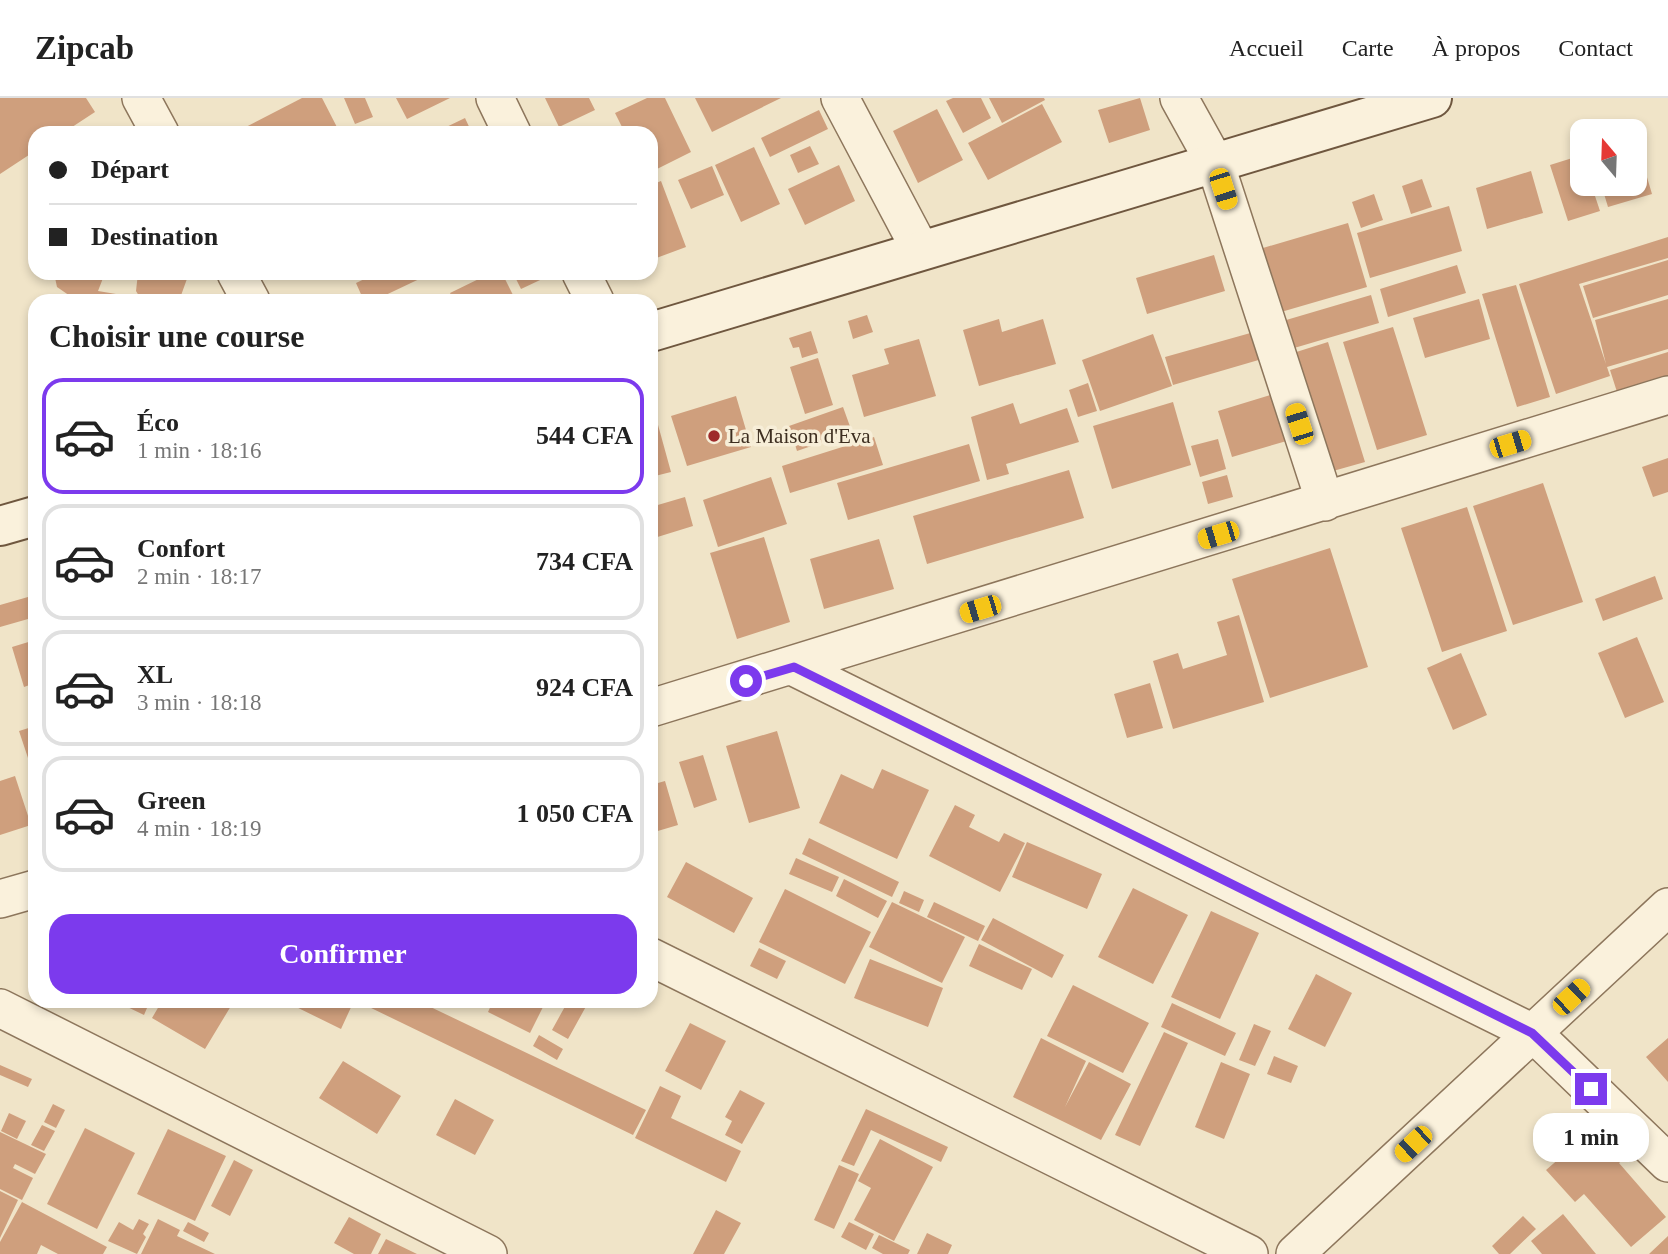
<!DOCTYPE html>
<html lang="fr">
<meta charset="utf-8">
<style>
:root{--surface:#fff;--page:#f2f2f2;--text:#222;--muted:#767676;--line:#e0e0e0;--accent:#7c3aed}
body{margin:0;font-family:"Times New Roman",serif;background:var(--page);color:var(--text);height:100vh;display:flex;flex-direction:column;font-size:26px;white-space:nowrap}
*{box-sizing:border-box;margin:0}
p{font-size:23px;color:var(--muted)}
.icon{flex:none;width:38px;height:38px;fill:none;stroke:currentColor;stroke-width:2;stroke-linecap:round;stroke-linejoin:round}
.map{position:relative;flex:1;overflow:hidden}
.details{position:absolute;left:28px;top:196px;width:630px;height:714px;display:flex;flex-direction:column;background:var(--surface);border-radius:21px;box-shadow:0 4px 10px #0003}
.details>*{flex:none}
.banner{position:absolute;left:28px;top:28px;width:630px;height:154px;border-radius:21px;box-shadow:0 4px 10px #0003;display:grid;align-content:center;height:154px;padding:0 21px;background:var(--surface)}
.needle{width:46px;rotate:341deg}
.tools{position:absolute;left:1570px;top:21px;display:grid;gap:14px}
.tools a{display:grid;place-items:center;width:77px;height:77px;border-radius:14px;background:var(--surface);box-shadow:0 4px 10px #0003;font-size:35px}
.end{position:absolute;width:32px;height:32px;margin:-16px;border:9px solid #7c3aed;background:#fff;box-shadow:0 0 0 4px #fff}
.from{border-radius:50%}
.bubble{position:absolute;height:49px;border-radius:21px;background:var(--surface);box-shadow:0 4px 10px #0003;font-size:23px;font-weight:700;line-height:49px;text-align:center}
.car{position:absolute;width:21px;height:42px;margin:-21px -10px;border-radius:9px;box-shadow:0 0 5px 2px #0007;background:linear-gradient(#f5c518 24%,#345 0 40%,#f5c518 0 76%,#345 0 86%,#f5c518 0)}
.banner b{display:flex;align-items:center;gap:24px;height:66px;font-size:26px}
.banner b+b{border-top:2px solid var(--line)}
.banner i{width:18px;height:18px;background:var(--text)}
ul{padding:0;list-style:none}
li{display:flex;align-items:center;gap:21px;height:116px;margin:0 14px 10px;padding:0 7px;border:4px solid var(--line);border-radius:21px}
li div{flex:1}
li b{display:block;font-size:26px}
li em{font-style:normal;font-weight:700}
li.selected{border-color:var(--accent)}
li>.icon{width:63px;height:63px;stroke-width:1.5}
h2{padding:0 21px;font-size:32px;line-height:84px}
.cta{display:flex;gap:14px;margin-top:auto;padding:14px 21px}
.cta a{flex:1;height:80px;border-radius:21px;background:var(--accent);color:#fff;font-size:28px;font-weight:700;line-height:80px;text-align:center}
header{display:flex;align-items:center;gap:42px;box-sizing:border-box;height:98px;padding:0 35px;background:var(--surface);border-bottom:2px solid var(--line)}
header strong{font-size:33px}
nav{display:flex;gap:38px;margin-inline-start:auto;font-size:24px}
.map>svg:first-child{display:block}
</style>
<header>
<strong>Zipcab</strong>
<nav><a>Accueil</a><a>Carte</a><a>À propos</a><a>Contact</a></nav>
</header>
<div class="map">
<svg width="1668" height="1156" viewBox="0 0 1668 1156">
<rect width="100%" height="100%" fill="#f0e4c8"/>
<path fill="#cf9f7d" d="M0,0H86L95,14L63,35H35V53L0,76Z
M302,0H322L340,35H244L242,31Z
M344,0H365L373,19L355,26Z
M396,0H450L407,21Z
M545,0H589L595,12L559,29Z
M647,0H665L691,54L651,74V35H615L623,31L615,15Z
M695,0H781L712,34Z
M953,0H981L991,20L963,35L946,3Z
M989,0H1044L1045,2L1002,25Z
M1140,0L1150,32L1109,45L1098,12Z
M1042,6L1062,44L988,82L968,45Z
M937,11L963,62L918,85L893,33Z
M819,12L828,31L770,59L761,40Z
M465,20L472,35H434Z
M1635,39L1652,96L1608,109L1601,86H1634Z
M810,48L819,66L798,75L790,57Z
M754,49L780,106L741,124L715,67Z
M1582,57V86H1591L1600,113L1568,123L1550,67Z
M839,67L855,103L805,127L788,91Z
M712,68L724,97L691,111L678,82Z
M1531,73L1543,115L1487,131L1476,90Z
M1422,81L1432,109L1411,116L1402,88Z
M661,83L686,149L651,162V87Z
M1374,96L1383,122L1361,130L1352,104Z
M1449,108L1462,153L1370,180L1357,135Z
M1348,125L1367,189L1281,214L1263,150Z
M1668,139V160L1579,186L1606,266L1595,222L1668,201V251L1607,269L1610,278L1556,296L1519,186Z
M1214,157L1225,193L1147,216L1136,180Z
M1668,162V197L1593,220L1583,188Z
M1457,167L1466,195L1388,219L1380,191Z
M54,175H105L98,193L116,196L122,203H80L85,201L73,200L57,189Z
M138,175H186L188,178L179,203H142L136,193Z
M377,175H432L373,203H364L356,185Z
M491,175H502L516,203H454L450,195Z
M513,175H555L521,191Z
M1516,187L1550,299L1517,309L1482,196Z
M1371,197L1379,225L1284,253L1276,225Z
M1479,201L1490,241L1425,260L1413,220Z
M867,217L873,234L853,241L848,223Z
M999,221L1002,234L1043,221L1056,266L979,288L963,232Z
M1393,229L1427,337L1377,352L1343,244Z
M811,233L818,255L802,260L799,249L793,250L789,240Z
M1254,234L1262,261L1173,287L1165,259Z
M1153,236L1172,288L1100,313L1082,262Z
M919,241L936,298L864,319L852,277L889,266L884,251Z
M1328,244L1365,364L1326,375L1290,256Z
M1668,254V278L1617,294L1610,272Z
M818,260L833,307L805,316L790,269Z
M1088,285L1097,313L1078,319L1069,292Z
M1277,295L1290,342L1232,359L1218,313Z
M736,298L751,349L687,368L671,318Z
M1173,304L1191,367L1112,391L1093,328Z
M1013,305L1020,326L1067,310L1079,344L1006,366L1009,376L987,382L971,319Z
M843,309L852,334L797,353L789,328Z
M655,316L671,374L651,379V317Z
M874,339L883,367L790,395L782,368Z
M1218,341L1226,371L1200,379L1191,348Z
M969,346L980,383L848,422L837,385Z
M1668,360V394L1653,399L1642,369Z
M1069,372L1084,420L927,466L913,418Z
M1227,377L1233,399L1208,406L1202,384Z
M771,379L787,426L718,449L703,402Z
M1543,385L1583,504L1513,527L1473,408Z
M685,399L693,428L651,441V409Z
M1467,409L1507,533L1442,554L1401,430Z
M764,439L790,524L737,541L710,455Z
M879,441L894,491L824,511L810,461Z
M1330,450L1368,569L1270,600L1232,481Z
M1655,478L1663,501L1603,523L1595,501Z
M35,497V519L0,529V507Z
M1239,517L1264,604L1173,631L1153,563L1178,555L1183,571L1227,557L1217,524Z
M1637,539L1664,604L1625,620L1598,555Z
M35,542V585L24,589L12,549Z
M1461,555L1487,617L1453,632L1427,570Z
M1150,585L1163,630L1127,640L1114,596Z
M35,628V681L19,633Z
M777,633L800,710L749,725L726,648Z
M703,657L717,702L694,710L679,664Z
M882,671L929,692L897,761L819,725L841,676L873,691Z
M15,678L31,727L0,737V683Z
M665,683L678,727L651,735V687Z
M955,707L975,717L969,729L999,744L1004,735L1025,745L1000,794L929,758Z
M809,740L899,784L892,799L802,756Z
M1027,744L1102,776L1087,811L1012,779Z
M796,760L839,779L832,794L789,776Z
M686,764L753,800L734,835L667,799Z
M844,781L887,803L878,820L836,798Z
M1133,790L1188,817L1153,886L1098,859Z
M785,791L871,834L845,886L759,844Z
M904,793L924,802L919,814L899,805Z
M892,804L965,839L942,885L869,849Z
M934,804L985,828L978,843L927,819Z
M1211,813L1259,835L1220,921L1171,899Z
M993,820L1064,857L1052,880L981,842Z
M979,846L1032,871L1022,892L969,868Z
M759,850L786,863L777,881L750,868Z
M870,861L943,890L928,929L854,900Z
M1316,876L1352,895L1325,949L1288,931Z
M1073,887L1149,925L1123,975L1047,938Z
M115,903H150L144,917Z
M162,903H234L205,951L152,920Z
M284,903H349L353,905L341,931Z
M370,903H418L646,1012L633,1037L367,908Z
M493,903H546L530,935L488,914Z
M568,903H589L568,941L552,932Z
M1172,905L1236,935L1225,958L1161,929Z
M690,925L726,943L701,992L665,973Z
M1254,926L1271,933L1255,968L1239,962Z
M1164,934L1188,945L1140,1048L1115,1037Z
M539,937L563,951L557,962L533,948Z
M1041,940L1086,963L1065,1009L1089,964L1131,986L1101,1042L1013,999Z
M1668,940V984L1646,959Z
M1274,958L1298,968L1291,985L1267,976Z
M343,963L401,998L377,1036L319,1000Z
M1221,964L1250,976L1224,1041L1195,1029Z
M0,967L32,981L28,989L0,977Z
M660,988L681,998L671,1020L741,1053L726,1084L635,1040Z
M740,992L765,1005L742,1046L725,1037L732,1023L725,1019Z
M455,1001L494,1022L475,1057L436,1037Z
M53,1006L65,1012L56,1030L44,1024Z
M866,1011L948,1049L941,1064L871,1032L854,1068L841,1063Z
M9,1015L26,1023L17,1041L1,1033Z
M42,1027L55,1033L44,1053L31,1047Z
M1598,1027L1626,1059L1619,1065L1666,1119L1631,1149L1584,1096L1575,1104L1546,1072Z
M85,1030L135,1055L97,1131L47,1106Z
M168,1031L226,1058L195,1123L137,1096Z
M0,1034L46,1056L35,1076L15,1066L13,1070L33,1080L22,1102L0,1091Z
M880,1041L933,1069L894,1143L854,1122L871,1090L858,1083Z
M234,1062L253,1072L230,1118L211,1108Z
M839,1067L859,1076L834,1131L814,1122Z
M0,1093L18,1102L0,1140Z
M22,1104L107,1149L103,1156H58L41,1147L37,1156H0V1144Z
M716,1112L741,1125L724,1156H693Z
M1563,1116L1596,1156H1542L1531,1143Z
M1523,1118L1536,1131L1510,1156H1499L1492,1148Z
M349,1119L381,1136L371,1156H354L334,1145Z
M139,1121L149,1126L143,1136L146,1139L137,1156L108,1143L119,1124L133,1132Z
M158,1121L180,1132L177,1138L215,1156H141Z
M188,1124L209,1135L204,1144L183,1133Z
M849,1124L874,1136L866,1152L841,1139Z
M927,1135L952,1147L948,1156H917Z
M879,1137L910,1152L908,1156H883L872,1150Z
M1668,1138V1156H1649Z
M386,1141L417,1156H378Z"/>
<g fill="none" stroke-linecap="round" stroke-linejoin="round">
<g stroke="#8d765c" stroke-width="40">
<path id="street" d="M141,0L160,35
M495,0L512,35
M840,0L921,153
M1179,0L1215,65L1325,404
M236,175L251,203
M581,175L595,203
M794,569L1533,935L1668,1065
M651,610L1668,297
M0,801L35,791
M651,859L1249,1156
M0,910L488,1156
M1295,1156L1668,809"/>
</g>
<g stroke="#6f573f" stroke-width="42">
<path id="secondary" d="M651,234L1432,0
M0,428L35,418"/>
</g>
<use href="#street" stroke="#faf1dc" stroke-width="37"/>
<use href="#secondary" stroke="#faf1dc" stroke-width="38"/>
</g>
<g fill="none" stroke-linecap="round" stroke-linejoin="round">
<path stroke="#7c3aed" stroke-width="9" d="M746,583L794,569L1532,935L1591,991"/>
</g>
<circle fill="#9e2a2b" stroke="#f7eed8" stroke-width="2.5" cx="714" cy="338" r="7"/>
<g text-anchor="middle" stroke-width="7" stroke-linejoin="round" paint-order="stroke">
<g font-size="21" fill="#3d2e20" stroke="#f7eed8" text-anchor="start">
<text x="728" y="345">La Maison d'Eva</text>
</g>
</g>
</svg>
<div class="tools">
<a><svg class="needle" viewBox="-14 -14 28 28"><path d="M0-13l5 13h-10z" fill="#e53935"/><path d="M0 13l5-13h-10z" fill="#767676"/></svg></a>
</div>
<i class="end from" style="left:746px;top:583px"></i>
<i class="end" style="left:1591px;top:991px"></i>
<div class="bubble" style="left:1533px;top:1015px;width:116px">1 min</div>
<i class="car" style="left:1223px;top:91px;rotate:162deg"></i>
<i class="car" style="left:1299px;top:326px;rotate:342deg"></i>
<i class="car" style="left:1510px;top:346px;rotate:73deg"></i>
<i class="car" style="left:1218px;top:437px;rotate:253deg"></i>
<i class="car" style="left:980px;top:511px;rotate:253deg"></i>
<i class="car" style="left:1571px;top:899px;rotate:47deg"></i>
<i class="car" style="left:1413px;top:1046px;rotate:227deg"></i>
<div class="banner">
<b><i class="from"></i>Départ</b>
<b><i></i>Destination</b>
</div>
<section class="details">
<h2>Choisir une course</h2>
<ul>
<li class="selected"><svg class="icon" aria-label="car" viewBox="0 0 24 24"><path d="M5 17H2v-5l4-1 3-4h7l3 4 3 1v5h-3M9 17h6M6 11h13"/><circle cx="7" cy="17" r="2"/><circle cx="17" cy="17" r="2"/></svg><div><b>Éco</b><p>1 min · 18:16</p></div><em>544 CFA</em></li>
<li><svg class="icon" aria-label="car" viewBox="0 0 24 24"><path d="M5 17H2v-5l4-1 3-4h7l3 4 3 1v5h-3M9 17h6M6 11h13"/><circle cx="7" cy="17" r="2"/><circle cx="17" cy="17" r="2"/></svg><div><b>Confort</b><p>2 min · 18:17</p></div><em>734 CFA</em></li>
<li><svg class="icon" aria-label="car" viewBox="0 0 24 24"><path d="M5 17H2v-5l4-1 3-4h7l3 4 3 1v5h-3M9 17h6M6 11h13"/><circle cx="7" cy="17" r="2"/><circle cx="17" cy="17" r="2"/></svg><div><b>XL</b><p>3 min · 18:18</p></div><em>924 CFA</em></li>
<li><svg class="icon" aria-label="car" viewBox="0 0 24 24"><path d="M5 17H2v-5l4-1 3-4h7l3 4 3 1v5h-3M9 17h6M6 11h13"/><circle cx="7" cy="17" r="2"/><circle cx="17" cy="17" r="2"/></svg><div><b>Green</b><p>4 min · 18:19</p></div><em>1 050 CFA</em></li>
</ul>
<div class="cta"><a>Confirmer</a></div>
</section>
</div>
